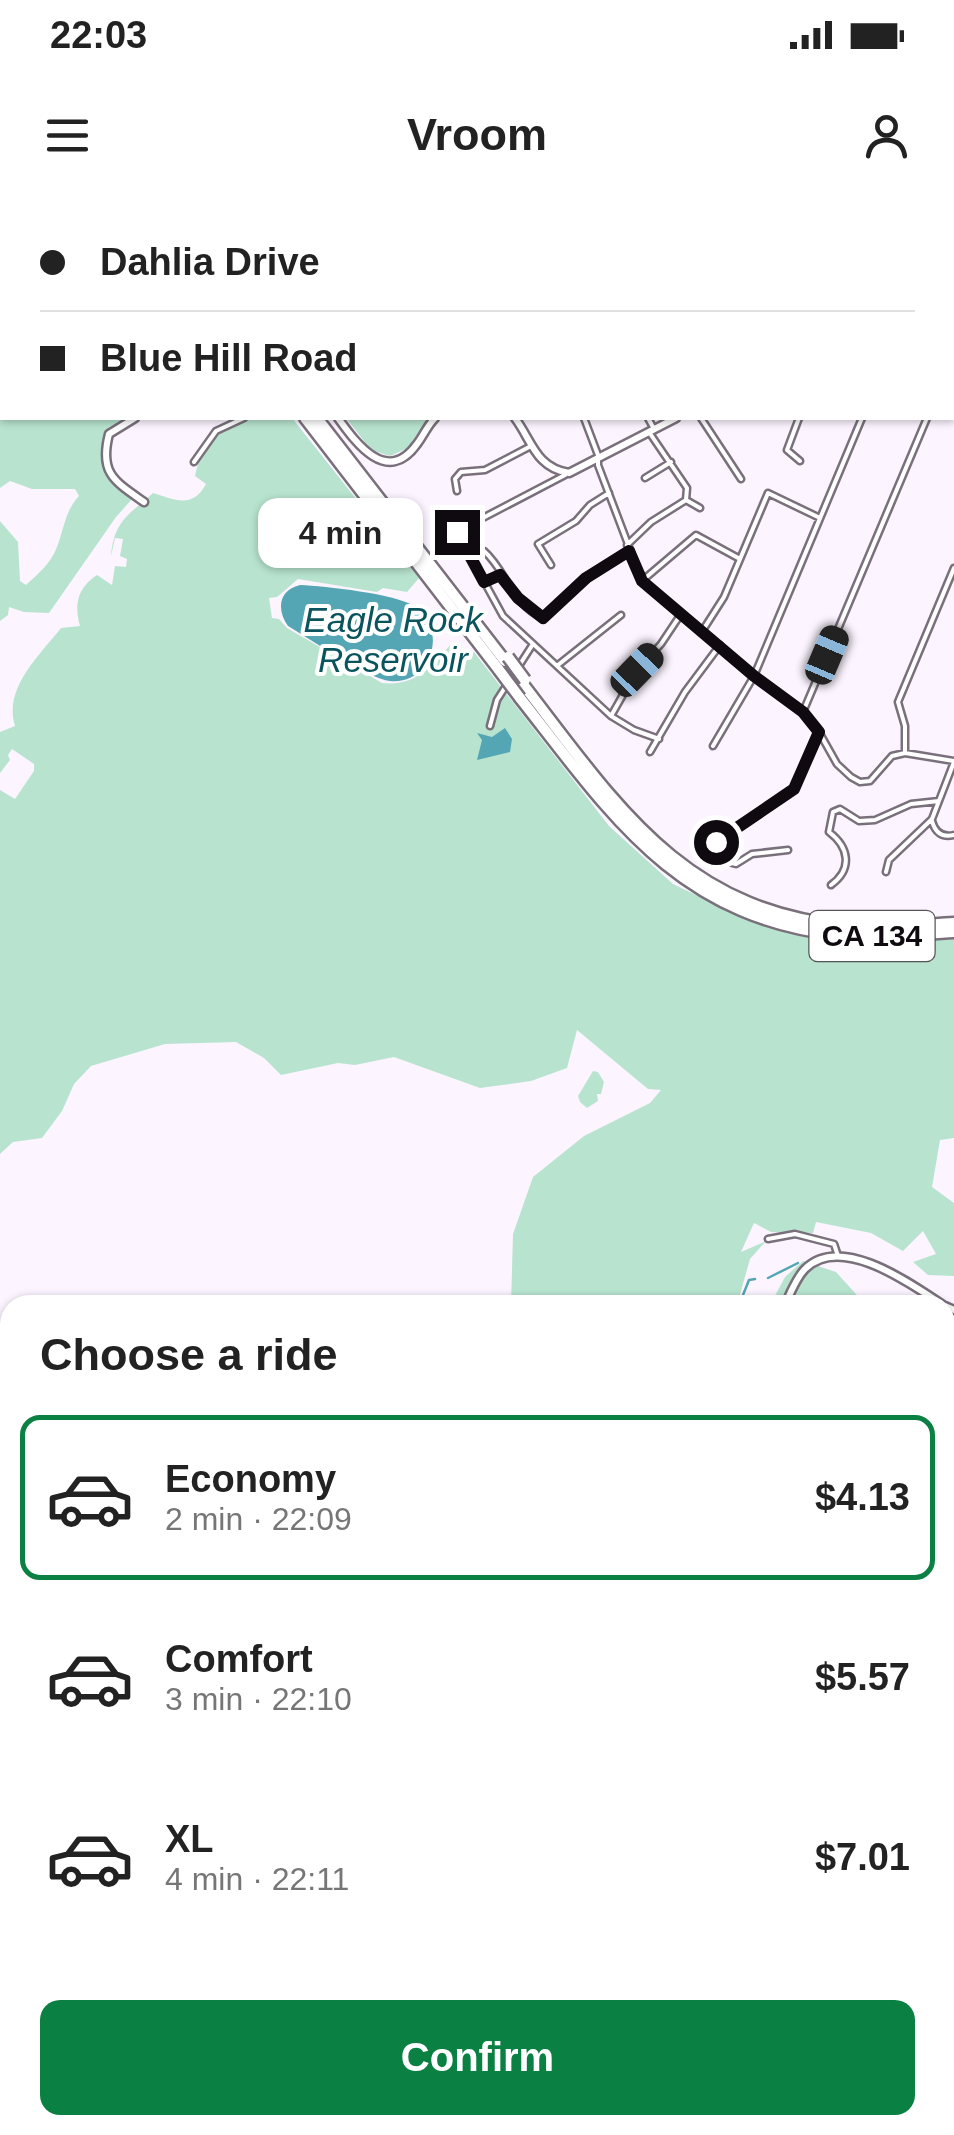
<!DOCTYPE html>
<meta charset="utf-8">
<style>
:root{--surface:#fff;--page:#f6f6f6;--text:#222;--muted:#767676;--line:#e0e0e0;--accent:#0b8043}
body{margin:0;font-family:Helvetica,sans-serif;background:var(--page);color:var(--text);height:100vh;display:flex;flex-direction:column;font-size:38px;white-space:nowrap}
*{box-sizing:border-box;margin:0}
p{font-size:32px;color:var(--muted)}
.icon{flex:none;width:55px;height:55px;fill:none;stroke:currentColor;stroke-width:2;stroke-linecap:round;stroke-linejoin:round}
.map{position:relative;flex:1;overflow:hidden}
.sheet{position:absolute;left:0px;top:1095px;width:955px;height:840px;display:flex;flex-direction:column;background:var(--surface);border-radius:30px 30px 0 0;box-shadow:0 2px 8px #0004}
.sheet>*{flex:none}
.top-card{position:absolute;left:0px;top:0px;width:955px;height:220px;box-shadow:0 2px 8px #0004;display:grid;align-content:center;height:220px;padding:0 40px;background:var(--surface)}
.end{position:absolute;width:45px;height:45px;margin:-22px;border:12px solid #0e0a0f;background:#fff;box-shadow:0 0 0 5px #fff}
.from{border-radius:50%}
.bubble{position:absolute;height:70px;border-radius:20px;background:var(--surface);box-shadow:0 2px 8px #0004;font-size:32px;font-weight:600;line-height:70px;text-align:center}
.car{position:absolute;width:30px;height:60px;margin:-30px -15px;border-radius:12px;box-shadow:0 0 8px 2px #0007;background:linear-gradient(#222 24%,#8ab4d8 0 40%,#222 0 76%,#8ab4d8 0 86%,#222 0)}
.top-card b{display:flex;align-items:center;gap:35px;height:95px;font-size:38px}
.top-card b+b{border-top:2px solid var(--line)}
.top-card i{width:25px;height:25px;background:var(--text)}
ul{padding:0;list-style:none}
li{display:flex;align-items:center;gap:30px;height:165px;margin:0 20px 15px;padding:0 20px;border:5px solid transparent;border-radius:20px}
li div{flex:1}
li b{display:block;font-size:38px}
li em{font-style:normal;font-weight:600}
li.active{border-color:var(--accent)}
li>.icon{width:90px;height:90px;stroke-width:1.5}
h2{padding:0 40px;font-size:45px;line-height:120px}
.action{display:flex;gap:20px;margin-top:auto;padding:20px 40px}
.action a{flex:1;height:115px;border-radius:20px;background:var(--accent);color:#fff;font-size:40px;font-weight:600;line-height:115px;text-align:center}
.status{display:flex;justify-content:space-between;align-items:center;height:70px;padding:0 50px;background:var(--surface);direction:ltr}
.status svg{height:28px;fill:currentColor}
header{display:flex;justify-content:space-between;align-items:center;height:130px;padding:0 40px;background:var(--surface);font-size:45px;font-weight:600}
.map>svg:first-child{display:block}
</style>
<div class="status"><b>22:03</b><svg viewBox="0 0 49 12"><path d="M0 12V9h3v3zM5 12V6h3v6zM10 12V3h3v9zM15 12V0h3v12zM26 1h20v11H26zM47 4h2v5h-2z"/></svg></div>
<header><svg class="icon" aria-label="menu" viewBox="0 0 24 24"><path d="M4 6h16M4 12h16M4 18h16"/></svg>Vroom<svg class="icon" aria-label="person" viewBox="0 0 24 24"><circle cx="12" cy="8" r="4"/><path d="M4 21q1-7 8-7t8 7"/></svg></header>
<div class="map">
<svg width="954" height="1935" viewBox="0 0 954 1935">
<rect width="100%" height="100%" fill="#fcf4ff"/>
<path fill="#b8e4cf" d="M0,184L2,218H130L109,227C95,266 104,273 133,298L116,317L49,413L24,412L9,407L8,415L0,421V321L18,342L20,381L26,385C38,374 51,363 57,347C64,329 65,311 79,296L75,289H32L10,281L0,288Z
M246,218H292L419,378L407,392L383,388L377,392L298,379L277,397L269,398L272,418L279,419L287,428L382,483C415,487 432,466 451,444L458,452H474L609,626L673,684L744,718L800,736L857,743L954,739V938L940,940L932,987L954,1003V1076L928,1075L913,1062L936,1054L923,1031L903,1051L871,1033L816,1022L813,1033L771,1032L754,1023L741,1052L766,1041L750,1059L737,1105H511L513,1034L533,977L584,936L650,903L661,890L648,889L577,830L567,868L531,881L480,888L394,857L355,865L338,863L281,875L264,858L236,842L165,844L91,866L74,884L62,911L42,938L13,942L0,954V590L15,599L34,571V564L12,549L8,555L10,560L0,573V532L15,526C3,488 40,455 61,428L80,426C74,405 77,388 97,375L112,385L115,366L126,367L127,359L120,356L123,339L115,338L111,356C114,320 130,314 153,293C174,299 192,310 206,284L195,276C204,235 214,237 246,218Z
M346,218H428L408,248L390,256L371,250Z
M593,871L598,872L604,882L601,894H597L598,901L587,908L580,902L578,896Z
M803,1061L836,1072L866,1105H770L785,1077Z
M954,1297V1342L945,1341V1298Z
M945,1352L954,1354V1431L945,1413Z
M10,1427V1653L0,1641V1429Z
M945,1435L954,1449V1662L945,1659Z
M954,1819V1927L928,1930L927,1935H670L677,1925H945V1822Z
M10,1843V1901L4,1913L0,1912V1846Z
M216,1925H318L313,1935H222Z"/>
<path fill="#54a6b4" d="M300,385C325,386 396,394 414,406C449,428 432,485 390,481C368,479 310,439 288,426C276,409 279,390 300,385Z
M505,528L512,539L510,552L477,560L482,540L477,533L492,537Z"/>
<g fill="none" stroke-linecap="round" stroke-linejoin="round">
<path stroke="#54a6b4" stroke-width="2.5" d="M768,1078L798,1063
M739,1105L749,1080L755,1079"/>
<g stroke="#79707c" stroke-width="9">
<path id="minor" d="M121,2V0
M557,2L558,0
M700,2L703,0
M736,2L738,0
M814,2L817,0
M914,2L915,0
M947,2L949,0
M952,78L954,75
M0,105L2,107
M952,158L954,154
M0,174L2,176
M584,218L598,255V265L642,381L754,476L803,512L819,532L837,564L851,577L860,582L870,581L892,556L905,553L954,561
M648,218L654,229
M701,218L741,279
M799,218L787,250L800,261
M649,232L687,288L686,300L700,308
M194,262L216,231L244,218
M645,278L671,262
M457,291L455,279L461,272L485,270L531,246
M457,332L503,416L611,516L634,530L659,539
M435,343L565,275
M627,345L651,322L686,300
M484,351C506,370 512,405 543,418L585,377L629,351
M551,365L538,344L576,321L590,305L609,293
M643,380L696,335L740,359
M484,382L500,375
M703,430L724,397L768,293L820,318
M558,465L621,415
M803,512L927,218
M611,516L637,470L661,444L681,414
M490,526L497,500L533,444
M713,546L754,476L862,218
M650,552L685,492L720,445
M905,553V526L898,502L954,368
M932,621C935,632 942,638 954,635
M788,650L752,654L736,664L728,662L716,642L794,589L818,534
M886,672L889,660L932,619L954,562
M831,685C853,669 849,647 829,632L833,612L840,609L859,621L875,620L911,604L939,601
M768,1039L795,1034L834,1044L838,1056
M922,1105L928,1095
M945,1177L954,1161
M945,1252L954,1245
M0,1707L2,1753L10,1777
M0,1788L10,1781
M945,1819L951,1814L954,1794
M456,1935L458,1925
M546,1935L561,1927L580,1925"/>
</g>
<g stroke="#79707c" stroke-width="11">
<path id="tertiary" d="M135,218L109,234C99,273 114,281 144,302
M338,218C356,243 387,286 417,244C424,235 427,226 435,218
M515,218C532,241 536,268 569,273L676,218
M785,1105C790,1094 796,1078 805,1069C841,1033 911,1084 943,1105
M945,1106L954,1110
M945,1346L954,1348
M945,1428L954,1446
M0,1919L9,1925V1935"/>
</g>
<g stroke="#79707c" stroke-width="11">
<path id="secondary" d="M416,2L418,0
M945,1733L954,1725
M615,1935L630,1925"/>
</g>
<g stroke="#79707c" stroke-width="14">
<path id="primary" d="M666,0L668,2
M952,203L954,204
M952,210L954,211"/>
</g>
<g stroke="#79707c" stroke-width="15">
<path id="motorway" d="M87,0L90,2
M111,0L115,2
M128,0L131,2
M145,0L148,2
M305,218L499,470
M317,218L505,461
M522,483C615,603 681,711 847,726C882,729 919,725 954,723
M520,498C612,615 677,717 839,735C877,739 916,734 954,732"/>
</g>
<use href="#minor" stroke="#fff" stroke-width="4"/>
<use href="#tertiary" stroke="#fff" stroke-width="6"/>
<use href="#secondary" stroke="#fff" stroke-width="6"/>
<use href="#primary" stroke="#fff" stroke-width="9"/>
<use href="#motorway" stroke="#fff" stroke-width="10"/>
<g stroke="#79707c" stroke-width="15" stroke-linecap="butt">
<path id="motorway-bridge" d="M508,457L525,480
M499,470L520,498"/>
</g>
<use href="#motorway-bridge" stroke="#fff" stroke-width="10"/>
</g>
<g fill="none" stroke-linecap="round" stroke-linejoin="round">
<path stroke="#0e0a0f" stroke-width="12" d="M457,332L484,382L500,375L518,398L543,418L586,378L629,351L642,381L754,476L803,512L819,532L794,589L716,642"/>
</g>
<g text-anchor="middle" stroke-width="8" stroke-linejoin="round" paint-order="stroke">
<rect fill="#fff" stroke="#565457" stroke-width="2.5" x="809.5" y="711" width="125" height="50" rx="8"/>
<g font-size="30" font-weight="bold" fill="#0e0a0f">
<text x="872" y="746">CA 134</text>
</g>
<g font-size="35" font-style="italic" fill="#0a545e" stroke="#fff">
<text x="393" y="432">Eagle Rock<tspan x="393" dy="40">Reservoir</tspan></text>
</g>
</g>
</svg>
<i class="end from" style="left:716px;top:642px"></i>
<i class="end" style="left:457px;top:332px"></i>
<div class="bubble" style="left:258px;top:298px;width:165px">4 min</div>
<i class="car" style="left:827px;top:455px;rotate:23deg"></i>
<i class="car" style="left:637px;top:470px;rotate:44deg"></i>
<div class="top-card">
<b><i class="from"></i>Dahlia Drive</b>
<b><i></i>Blue Hill Road</b>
</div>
<section class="sheet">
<h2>Choose a ride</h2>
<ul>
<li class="active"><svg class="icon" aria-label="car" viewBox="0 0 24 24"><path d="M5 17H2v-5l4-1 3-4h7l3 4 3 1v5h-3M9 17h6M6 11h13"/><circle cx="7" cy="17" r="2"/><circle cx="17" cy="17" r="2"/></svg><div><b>Economy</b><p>2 min · 22:09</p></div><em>$4.13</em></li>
<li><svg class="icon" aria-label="car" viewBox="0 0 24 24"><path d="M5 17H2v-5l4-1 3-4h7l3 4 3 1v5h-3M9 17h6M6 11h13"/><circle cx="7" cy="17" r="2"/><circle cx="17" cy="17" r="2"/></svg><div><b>Comfort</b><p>3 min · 22:10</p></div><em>$5.57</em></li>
<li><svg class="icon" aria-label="car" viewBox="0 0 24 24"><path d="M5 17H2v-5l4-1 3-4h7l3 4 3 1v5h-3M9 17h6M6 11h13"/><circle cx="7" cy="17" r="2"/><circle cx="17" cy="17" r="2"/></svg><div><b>XL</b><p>4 min · 22:11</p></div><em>$7.01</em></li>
</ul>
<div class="action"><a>Confirm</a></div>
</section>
</div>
